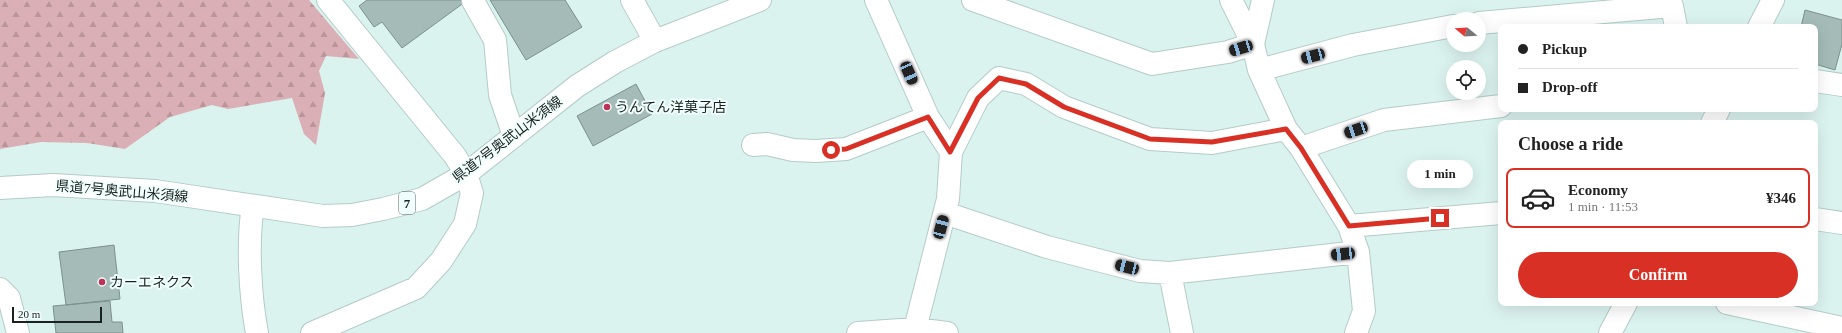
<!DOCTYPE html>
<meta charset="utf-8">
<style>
:root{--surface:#fff;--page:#f6f6f6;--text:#222;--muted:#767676;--line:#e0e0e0;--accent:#d93025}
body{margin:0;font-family:"Times New Roman","Noto Sans JP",serif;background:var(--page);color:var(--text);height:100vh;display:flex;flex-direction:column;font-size:15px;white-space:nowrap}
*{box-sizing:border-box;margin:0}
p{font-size:13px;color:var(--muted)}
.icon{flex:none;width:22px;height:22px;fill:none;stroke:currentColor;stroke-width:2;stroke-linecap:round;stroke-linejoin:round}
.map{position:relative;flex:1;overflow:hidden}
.panel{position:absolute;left:1498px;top:120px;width:320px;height:186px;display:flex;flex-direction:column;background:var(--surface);border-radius:8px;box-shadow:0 4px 16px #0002}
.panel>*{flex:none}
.banner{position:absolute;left:1498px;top:24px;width:320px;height:88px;border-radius:8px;box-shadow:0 4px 16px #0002;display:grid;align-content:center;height:88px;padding:0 20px;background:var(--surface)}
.needle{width:26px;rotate:288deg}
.buttons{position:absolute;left:1446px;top:12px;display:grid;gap:8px}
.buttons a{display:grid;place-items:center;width:40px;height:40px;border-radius:50%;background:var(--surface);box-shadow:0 4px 16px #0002;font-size:20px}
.scale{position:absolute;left:12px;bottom:10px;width:90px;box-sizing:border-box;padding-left:4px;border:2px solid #192221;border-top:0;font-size:11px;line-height:14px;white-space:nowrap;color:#192221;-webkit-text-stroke:3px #f0fefc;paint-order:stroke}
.end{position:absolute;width:18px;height:18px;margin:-9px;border:5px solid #d93025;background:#fff;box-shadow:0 0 0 2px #fff}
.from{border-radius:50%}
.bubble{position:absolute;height:28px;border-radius:14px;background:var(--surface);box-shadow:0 4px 16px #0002;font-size:13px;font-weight:700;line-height:28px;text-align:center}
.car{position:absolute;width:12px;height:24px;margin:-12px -6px;border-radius:5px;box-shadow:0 0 3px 1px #0007;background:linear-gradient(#222 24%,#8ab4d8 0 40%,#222 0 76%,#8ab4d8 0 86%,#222 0)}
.banner b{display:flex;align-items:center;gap:14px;height:38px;font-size:15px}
.banner b+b{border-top:1px solid var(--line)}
.banner i{width:10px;height:10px;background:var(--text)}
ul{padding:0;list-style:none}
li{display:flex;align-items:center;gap:12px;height:60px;margin:0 8px 6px;padding:0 12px;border:2px solid transparent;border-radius:8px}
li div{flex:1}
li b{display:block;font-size:15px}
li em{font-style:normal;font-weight:700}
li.selected{border-color:var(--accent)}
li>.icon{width:36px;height:36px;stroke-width:1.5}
h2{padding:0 20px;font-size:18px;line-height:48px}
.button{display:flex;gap:8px;margin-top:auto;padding:8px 20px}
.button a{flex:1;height:46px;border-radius:24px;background:var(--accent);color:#fff;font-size:16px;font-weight:700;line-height:46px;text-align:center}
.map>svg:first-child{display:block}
</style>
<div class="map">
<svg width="1842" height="333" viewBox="0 0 1842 333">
<defs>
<pattern id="forest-firs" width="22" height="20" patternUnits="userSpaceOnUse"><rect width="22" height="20" fill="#daafb5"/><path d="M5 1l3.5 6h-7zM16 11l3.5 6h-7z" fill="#ba969b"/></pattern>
</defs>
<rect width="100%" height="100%" fill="#dbf3ef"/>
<path fill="url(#forest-firs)" d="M0,0H309L359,59L326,56L319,71L325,93L316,145L304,134L292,98L228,109L212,105L170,117L125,149L87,143L41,142L0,149Z"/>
<path fill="#a4bbb7" stroke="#7b918e" d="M367,0H464L465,2L402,48L382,22L374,27L359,6Z
M490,0H565L582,27L526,60Z
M1805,10L1842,20V44L1835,70L1815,64V27H1801Z
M636,84L652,114L593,146L577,116Z
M114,245L120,299L66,305L59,252Z
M110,301L112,322H122L123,333H56L53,306Z"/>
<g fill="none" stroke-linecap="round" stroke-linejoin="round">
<g stroke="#b4cbc8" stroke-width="24">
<path id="minor" d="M632,0L655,41
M876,0L928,117L951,152
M973,0L1152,64L1228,52L1253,44L1263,0
M1231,0L1253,44L1259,70L1286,129L1301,148L1349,226L1358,252L1364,311L1356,333
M473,1L495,40L500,95L514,136
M1479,23L1672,6L1676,27
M1759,27L1773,0
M1259,70L1353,45L1453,26
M1815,81L1842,85
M1712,123L1719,109
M753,145L767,144L793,150L816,151L846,149L928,117
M1301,148L1384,120L1501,106
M253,206C247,242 250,296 257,333
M945,213L1047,247L1140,271L1170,273L1358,252
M1815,219L1842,223
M1349,226L1501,213
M1170,273L1182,333
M0,289L9,298L18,333
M1727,303L1842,328
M915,329L948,199L951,152L978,98L999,78L1026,84L1064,107L1150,139L1212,143L1286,129
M312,333L416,288L441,261L465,224L472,193L466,174L455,156L328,0
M858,333L915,329L947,333
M1610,333L1626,303"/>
</g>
<g stroke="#b4cbc8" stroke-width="24">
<path id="major" d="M0,188L53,185L155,191L323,216L352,215L383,209L422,199L466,174L577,86L615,62L655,41L760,0"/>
</g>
<use href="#minor" stroke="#fff" stroke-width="22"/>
<use href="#major" stroke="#fff" stroke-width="22"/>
</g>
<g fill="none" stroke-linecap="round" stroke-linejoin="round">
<path stroke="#d93025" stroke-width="5" d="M831,150L846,149L928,117L950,152L978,98L999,78L1026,84L1064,107L1150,139L1212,142L1286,129L1301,148L1349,226L1440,218"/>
</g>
<g fill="#c03158" stroke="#f0fefc" stroke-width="1.5">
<circle cx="607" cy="107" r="4"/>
<circle cx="102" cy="282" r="4"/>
</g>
<g text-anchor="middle" stroke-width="4" stroke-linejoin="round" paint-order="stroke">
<rect fill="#f0fefc" stroke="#5a6463" stroke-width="1" x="399" y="192" width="16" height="22" rx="3"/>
<g font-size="13" font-weight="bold" fill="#192221">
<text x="407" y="208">7</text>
</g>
<g font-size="14" fill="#192221" stroke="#f0fefc" text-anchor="start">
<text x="615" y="112">うんてん洋菓子店</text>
<text x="110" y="287">カーエネクス</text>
</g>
<g font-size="14" fill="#192221" stroke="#f0fefc">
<text transform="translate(507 139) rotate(-37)" y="5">県道7号奥武山米須線</text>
<text transform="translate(122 191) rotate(5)" y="5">県道7号奥武山米須線</text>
</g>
</g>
</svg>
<div class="buttons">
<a><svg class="needle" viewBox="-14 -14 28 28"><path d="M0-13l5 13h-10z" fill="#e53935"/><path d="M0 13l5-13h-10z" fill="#767676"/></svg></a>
<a><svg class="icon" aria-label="locate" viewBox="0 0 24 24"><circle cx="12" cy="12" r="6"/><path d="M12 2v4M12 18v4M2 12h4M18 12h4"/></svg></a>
</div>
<div class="scale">20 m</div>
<i class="end from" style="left:831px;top:150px"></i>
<i class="end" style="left:1440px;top:218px"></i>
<div class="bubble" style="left:1407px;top:160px;width:66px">1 min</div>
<i class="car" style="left:1241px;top:48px;rotate:253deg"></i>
<i class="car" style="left:1313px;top:56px;rotate:255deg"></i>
<i class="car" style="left:909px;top:73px;rotate:156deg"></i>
<i class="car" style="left:1356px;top:130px;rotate:251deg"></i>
<i class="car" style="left:941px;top:227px;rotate:15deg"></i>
<i class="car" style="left:1343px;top:254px;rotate:264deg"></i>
<i class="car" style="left:1127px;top:267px;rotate:284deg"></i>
<div class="banner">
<b><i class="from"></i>Pickup</b>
<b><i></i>Drop-off</b>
</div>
<section class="panel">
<h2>Choose a ride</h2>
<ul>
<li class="selected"><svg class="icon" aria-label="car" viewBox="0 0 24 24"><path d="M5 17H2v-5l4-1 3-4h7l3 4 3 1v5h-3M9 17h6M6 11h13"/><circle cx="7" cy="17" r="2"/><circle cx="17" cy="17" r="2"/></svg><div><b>Economy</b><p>1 min · 11:53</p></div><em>¥346</em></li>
</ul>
<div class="button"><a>Confirm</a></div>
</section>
</div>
